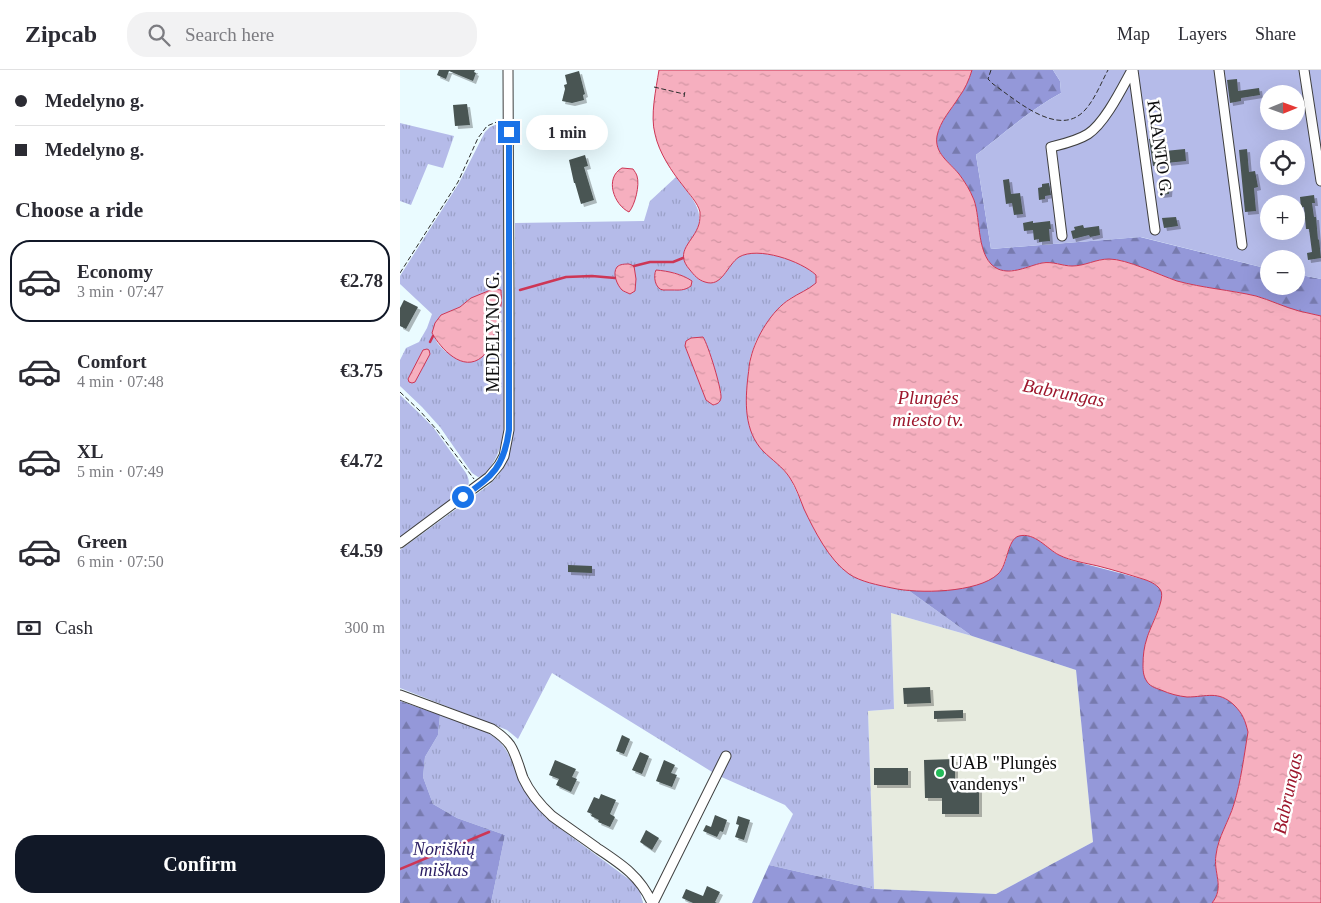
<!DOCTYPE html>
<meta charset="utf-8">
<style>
:root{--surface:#fff;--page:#f2f2f3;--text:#2b2b33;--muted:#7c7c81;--line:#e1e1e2;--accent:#111827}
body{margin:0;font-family:"Times New Roman",serif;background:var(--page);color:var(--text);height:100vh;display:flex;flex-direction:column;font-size:19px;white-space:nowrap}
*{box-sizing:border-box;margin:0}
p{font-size:16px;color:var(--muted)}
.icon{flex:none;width:28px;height:28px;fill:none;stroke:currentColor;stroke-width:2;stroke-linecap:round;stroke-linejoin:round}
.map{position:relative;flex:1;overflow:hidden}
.panel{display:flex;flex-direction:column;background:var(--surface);width:400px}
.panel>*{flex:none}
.guide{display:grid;align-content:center;height:110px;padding:0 15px;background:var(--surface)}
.needle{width:32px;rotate:89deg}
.buttons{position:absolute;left:860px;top:15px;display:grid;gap:10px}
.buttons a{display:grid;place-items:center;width:45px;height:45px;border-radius:50%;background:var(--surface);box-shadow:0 5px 20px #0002;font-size:25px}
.end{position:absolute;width:22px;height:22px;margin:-11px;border:6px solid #1a73e8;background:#fff;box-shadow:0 0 0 2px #fff}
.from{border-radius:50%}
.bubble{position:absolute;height:35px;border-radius:18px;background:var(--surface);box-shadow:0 5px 20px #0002;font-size:16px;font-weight:700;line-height:35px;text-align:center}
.guide b{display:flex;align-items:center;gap:18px;height:48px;font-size:19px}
.guide b+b{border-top:1px solid var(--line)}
.guide i{width:12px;height:12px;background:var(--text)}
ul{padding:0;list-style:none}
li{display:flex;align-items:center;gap:15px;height:82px;margin:0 10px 8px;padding:0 5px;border:2px solid transparent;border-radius:20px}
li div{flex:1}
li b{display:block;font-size:19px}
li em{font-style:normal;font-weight:700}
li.on{border-color:var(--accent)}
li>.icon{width:45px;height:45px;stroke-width:1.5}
h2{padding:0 15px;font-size:22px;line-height:60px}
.pay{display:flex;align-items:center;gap:12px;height:55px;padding:0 15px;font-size:19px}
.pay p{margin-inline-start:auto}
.button{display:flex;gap:10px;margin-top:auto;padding:10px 15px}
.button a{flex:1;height:58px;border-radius:20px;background:var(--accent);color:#fff;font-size:20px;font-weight:700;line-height:58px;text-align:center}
header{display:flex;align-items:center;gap:30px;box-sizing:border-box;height:70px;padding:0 25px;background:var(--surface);border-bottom:1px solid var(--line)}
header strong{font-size:24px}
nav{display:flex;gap:28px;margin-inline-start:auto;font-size:18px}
.search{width:350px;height:45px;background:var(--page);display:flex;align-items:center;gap:12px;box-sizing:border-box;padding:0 18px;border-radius:20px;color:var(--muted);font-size:19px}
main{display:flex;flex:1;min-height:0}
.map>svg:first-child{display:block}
</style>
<header>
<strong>Zipcab</strong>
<div class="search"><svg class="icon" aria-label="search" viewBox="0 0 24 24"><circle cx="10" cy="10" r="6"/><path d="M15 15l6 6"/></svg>Search here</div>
<nav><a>Map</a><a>Layers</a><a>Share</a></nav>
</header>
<main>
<section class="panel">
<div class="guide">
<b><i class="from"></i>Medelyno g.</b>
<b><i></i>Medelyno g.</b>
</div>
<h2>Choose a ride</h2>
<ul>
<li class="on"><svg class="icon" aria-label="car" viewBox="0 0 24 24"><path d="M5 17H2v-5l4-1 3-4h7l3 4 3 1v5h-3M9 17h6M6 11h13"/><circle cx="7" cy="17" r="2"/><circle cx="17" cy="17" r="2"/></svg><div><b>Economy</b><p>3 min · 07:47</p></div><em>€2.78</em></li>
<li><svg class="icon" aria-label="car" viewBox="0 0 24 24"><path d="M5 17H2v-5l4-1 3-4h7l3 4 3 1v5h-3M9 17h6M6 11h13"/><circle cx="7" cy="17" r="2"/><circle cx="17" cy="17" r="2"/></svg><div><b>Comfort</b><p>4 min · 07:48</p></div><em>€3.75</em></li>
<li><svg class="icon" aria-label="car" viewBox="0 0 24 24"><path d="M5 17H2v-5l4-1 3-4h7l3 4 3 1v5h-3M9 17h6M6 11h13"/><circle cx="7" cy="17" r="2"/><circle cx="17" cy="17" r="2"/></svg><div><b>XL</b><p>5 min · 07:49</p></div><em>€4.72</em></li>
<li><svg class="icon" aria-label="car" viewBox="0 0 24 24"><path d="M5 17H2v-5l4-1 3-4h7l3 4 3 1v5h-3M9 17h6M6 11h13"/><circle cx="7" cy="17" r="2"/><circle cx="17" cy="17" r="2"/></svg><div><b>Green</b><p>6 min · 07:50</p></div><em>€4.59</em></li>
</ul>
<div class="pay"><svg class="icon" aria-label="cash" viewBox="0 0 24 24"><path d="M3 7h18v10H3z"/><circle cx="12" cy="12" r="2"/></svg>Cash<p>300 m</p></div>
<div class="button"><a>Confirm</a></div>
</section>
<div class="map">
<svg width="921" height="833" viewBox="0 0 921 833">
<defs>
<pattern id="grass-tufts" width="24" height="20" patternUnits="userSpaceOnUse" patternTransform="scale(1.25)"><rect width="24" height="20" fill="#b5bbe9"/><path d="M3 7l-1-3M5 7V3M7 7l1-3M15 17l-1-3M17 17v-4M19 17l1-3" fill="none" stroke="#9aa0c7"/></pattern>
<pattern id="forest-firs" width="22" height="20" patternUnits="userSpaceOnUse" patternTransform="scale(1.25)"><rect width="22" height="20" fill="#9498d9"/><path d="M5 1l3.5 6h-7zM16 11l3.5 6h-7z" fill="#777aae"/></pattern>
<pattern id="water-ripples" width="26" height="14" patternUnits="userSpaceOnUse" patternTransform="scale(1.25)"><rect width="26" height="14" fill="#f6afbf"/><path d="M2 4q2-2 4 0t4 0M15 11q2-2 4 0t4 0" fill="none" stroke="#d295a3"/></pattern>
<filter id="shadow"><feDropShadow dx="3" dy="3" stdDeviation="0" flood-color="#0004"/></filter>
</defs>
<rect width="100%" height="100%" fill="#eafbff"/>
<path fill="#e7ebdf" d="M491,543L572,566L676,600L693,772L596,824L474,819L468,641L494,639Z"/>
<path fill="url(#grass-tufts)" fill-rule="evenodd" d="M0,53L54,66L43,98L28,94L11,135L0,131Z
M100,53H103L105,55V341C104,364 103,378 90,398C86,403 84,406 78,407L72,403L40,357L22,337L0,316V290L6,278L19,272L27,258L32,244L0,214V206L59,113L85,62L90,57ZM71,228L46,282L38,274L32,263L41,245L60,237Z
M276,107C289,125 308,141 295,164C292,170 287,175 284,181L321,207C327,200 331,192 339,187C359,176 401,191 416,205V213L411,218L389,229L376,242L366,255L356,271L350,288L347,317L346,336L362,380L381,397L390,408L415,461L458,509L492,518L508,520L572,566L491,543L494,639L468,641L474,819L369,795L393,744L385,735L317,705L152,603L118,669L107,660L0,618V480L89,415C110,395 110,382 114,355L115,153L244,151L250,131ZM256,200L275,203L288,208C283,212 277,217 271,219C259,224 252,210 256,200ZM285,276L309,281L321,322L306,330Z
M0,325L18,342L33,357L66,403C70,411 70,415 64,422L0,468Z
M40,645C54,650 83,658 94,667C110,678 116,704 125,720C130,731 139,739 146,748L234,813L240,822L243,833H91L105,765L57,748L33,734L23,707L25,687L38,665Z"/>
<path fill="url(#forest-firs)" d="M572,0H653L660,11L661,23C630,40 603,64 576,85L591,179L740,167L869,199V216H896V204L921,209V246C914,244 906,243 899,241C884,237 870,230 856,226C830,220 803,218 777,211C759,205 727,189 709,189C696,189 685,196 672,196C662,196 653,191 642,193C628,196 612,205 598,199C576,189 581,149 574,130C570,120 565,112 559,104C549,92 534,83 537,66C540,51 551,40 559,27C565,19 569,10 572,0Z
M619,465L629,466L639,470L657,484L670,490L746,510C751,512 759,515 761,521C764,527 760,534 758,540C749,562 743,576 743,600L813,625C826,626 839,636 845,649C847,653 847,658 848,662C844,686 841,711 834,734C829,751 818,767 816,785C813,803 825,817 812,833H352L369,795L474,819L596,824L693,772L676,600L572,566L508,520C534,521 591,522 604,495C610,483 606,473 619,465Z
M0,631L40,645L38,665L25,687L23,707L33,734L57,748L105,765L91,833H0Z"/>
<path fill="#b5bbe9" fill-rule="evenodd" d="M653,0H921V209L896,204V189H869V199L741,167L591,179L576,85C603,64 630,40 661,23L660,11ZM869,24H896V51H869ZM869,79H896V106H869ZM869,134H896V161H869Z"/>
<path fill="url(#water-ripples)" stroke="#cd3655" d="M259,0H572C569,10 565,19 559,27C551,40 540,51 537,66C534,83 549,92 559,104C565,112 570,120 574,130C581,149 576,189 598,199C612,205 628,196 642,193C653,191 662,196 672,196C685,196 696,189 709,189C727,189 759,205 777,211C803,218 830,220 856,226C870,230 884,237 899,241C906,243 914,244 921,246V833H812C825,817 813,803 816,785C818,767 829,751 834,734C841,711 844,686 848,662C845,650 843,644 834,635C818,620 807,627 787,627C778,626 770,624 761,620C755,618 749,616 746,610C743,605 743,599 743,595C743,585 744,577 747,568C750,557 765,531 761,521C758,515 751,512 746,510C730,505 714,500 698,496C685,493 671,491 659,485C647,479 635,462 619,466C607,469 608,495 598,504C578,523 518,524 492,518C478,515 461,512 449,504C429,490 414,460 404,439C400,429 396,417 390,408C383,397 372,390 363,381C344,361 345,332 348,306C349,300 349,293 351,287C356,267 372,240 390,229C399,223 408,220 416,213V205C401,191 358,176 339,187C327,195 322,218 305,212C298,210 294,205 290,200C273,181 294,172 299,154C300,151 300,146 300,142C298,133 289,124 284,117C272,102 259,83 255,64C250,46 256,19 259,0Z
M222,98L233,99C235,102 236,103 237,106C240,115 235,135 229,142C214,135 204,108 222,98Z
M229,194L234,196L236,209L235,221L230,224C228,223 223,221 222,220C217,215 212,203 217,197C220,194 225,194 229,194Z
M256,200C268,201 282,204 292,211L291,216C284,221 279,220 272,220C269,220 266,220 263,220C255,219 253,206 256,200Z
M93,219L101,220C101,225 102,230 101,235C99,249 92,278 82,287C63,303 41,279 32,263L35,253L41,245L60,237L71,228Z
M303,267C308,274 322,320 321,328C320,333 317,334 313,335L306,330L285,276L286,271L291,268Z
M27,279L29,280L30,284L15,312L12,313L9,312L8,309L23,280Z"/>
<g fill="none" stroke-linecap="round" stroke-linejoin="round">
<path stroke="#cd3655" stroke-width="2.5" d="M234,196L250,192H273L283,188
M120,220L166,207L192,206L215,208
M30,272L33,266
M0,799L89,762"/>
</g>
<path fill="#485452" filter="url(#shadow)" d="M39,0H75L74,2L76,3L73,11L49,1L46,9L37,5Z
M179,1L185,24L183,25L184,30L172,33L162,31L165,19L164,15L167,14L165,5Z
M837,9L838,21L859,18L860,25L841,28V31L830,33L827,10Z
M67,34L70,55L55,56L53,35Z
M763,67L765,81L785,79L786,91L766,93V95L753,96L749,69Z
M847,79L849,102L855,101L858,117L854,118L856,141L845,142L839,80Z
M185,85L188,96L184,97L194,130L181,134L175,113H174L169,90Z
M609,109L611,124L620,123L623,144L614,145L612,133L606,134L603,110Z
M770,111L769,124L760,125L758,112Z
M649,113L651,125L645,126V129L639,130L638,118L642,117V114Z
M914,125L915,133H912L914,147H916L918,170L919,169L921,188L908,190L907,183L912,182L909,159H906L904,137L901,138L900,127Z
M776,147L778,156L764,158L762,148Z
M633,151V153L650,151L651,159H649L650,171L639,172V169L634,170L633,160L624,161L623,153Z
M683,155L684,158L699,156L700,165L690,167L689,165L673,169L671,161L675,160L674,157Z
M4,230L18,237L6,259L0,256V238Z
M168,495L192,496V503L168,502Z
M530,617L531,633L504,634L503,618Z
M563,640V648L534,649V641Z
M222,665L230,669L224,684L216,681Z
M240,682L249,686L242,704L232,700Z
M555,689V717H579V744H542V728H525L524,690Z
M155,690L176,699L172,707L177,709L171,722L156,715L159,709L149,705Z
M264,690L275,695L271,703L277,705L272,717L256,711Z
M474,698H508V715H474Z
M201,724L216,730L210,744L215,747L210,757L198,752L199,750L191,746L192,744L187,742L194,727L199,729Z
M315,745L327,750L323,762L320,761L317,767L303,761L306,755L311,757Z
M338,746L350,750L344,770L335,767L339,755L336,754Z
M246,760L259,768L252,780L240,772Z
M307,816L320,822L315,832L317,833H293L282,828L286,819L303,826Z"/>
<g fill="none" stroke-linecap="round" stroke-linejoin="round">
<g stroke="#3f3f3f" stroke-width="11">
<path id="street" d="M733,0L755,160
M819,0L842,175
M904,0L921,111
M662,166L651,77C663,74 677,71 688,64C705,53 722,18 732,0
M0,473L89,407L99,395L104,386L109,360V226L108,0
M0,625L92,659C98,663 105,668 110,675C116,684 119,697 123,708C130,723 140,735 152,746C167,757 182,767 197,778C221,794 240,806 252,833
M253,833L326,686"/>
</g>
<path stroke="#2e2e2e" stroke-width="1" stroke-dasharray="5 2.5" stroke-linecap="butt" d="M591,0L588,9L593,14C616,30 659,69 685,40C695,29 701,13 708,0
M254,17L284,24
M284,27L285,21
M0,203L58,112L78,68L87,56L99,51
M0,322L20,341L37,360L74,409"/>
<use href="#street" stroke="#fff" stroke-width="9"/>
</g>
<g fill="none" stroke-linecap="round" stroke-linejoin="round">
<path stroke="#1a73e8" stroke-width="6" d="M63,427C92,406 104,398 109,360V62"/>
</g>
<circle fill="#24bb59" stroke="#fff" stroke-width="2" cx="540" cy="703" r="5"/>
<g text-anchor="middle" stroke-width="5" stroke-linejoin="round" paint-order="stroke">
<g font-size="18" fill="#0c0c0c" stroke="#fff">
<text transform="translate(760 78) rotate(82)" y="6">KRANTO G.</text>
<text transform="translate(93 262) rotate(-90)" y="6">MEDELYNO G.</text>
</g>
<g font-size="18" fill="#0c0c0c" stroke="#fff" text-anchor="start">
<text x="550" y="699">UAB "Plungės<tspan x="550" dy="21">vandenys"</tspan></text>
</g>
<g font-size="18" font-style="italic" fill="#2a1d63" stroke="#fff">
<text x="44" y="785">Noriškių<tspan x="44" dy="21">miškas</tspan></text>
</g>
<g font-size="19" font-style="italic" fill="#9d162c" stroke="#fff">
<text transform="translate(664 322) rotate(11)" y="7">Babrungas</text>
<text x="528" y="334">Plungės<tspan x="528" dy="22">miesto tv.</tspan></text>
<text transform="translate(887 723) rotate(-78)" y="7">Babrungas</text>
</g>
</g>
</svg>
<div class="buttons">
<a><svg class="needle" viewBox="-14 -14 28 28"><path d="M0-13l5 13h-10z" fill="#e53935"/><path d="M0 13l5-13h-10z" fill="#7c7c81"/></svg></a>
<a><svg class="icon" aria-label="locate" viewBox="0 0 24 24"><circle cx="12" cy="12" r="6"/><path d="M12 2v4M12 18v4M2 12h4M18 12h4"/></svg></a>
<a>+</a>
<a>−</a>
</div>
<i class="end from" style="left:63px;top:427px"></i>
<i class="end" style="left:109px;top:62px"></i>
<div class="bubble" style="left:126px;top:45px;width:82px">1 min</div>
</div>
</main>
